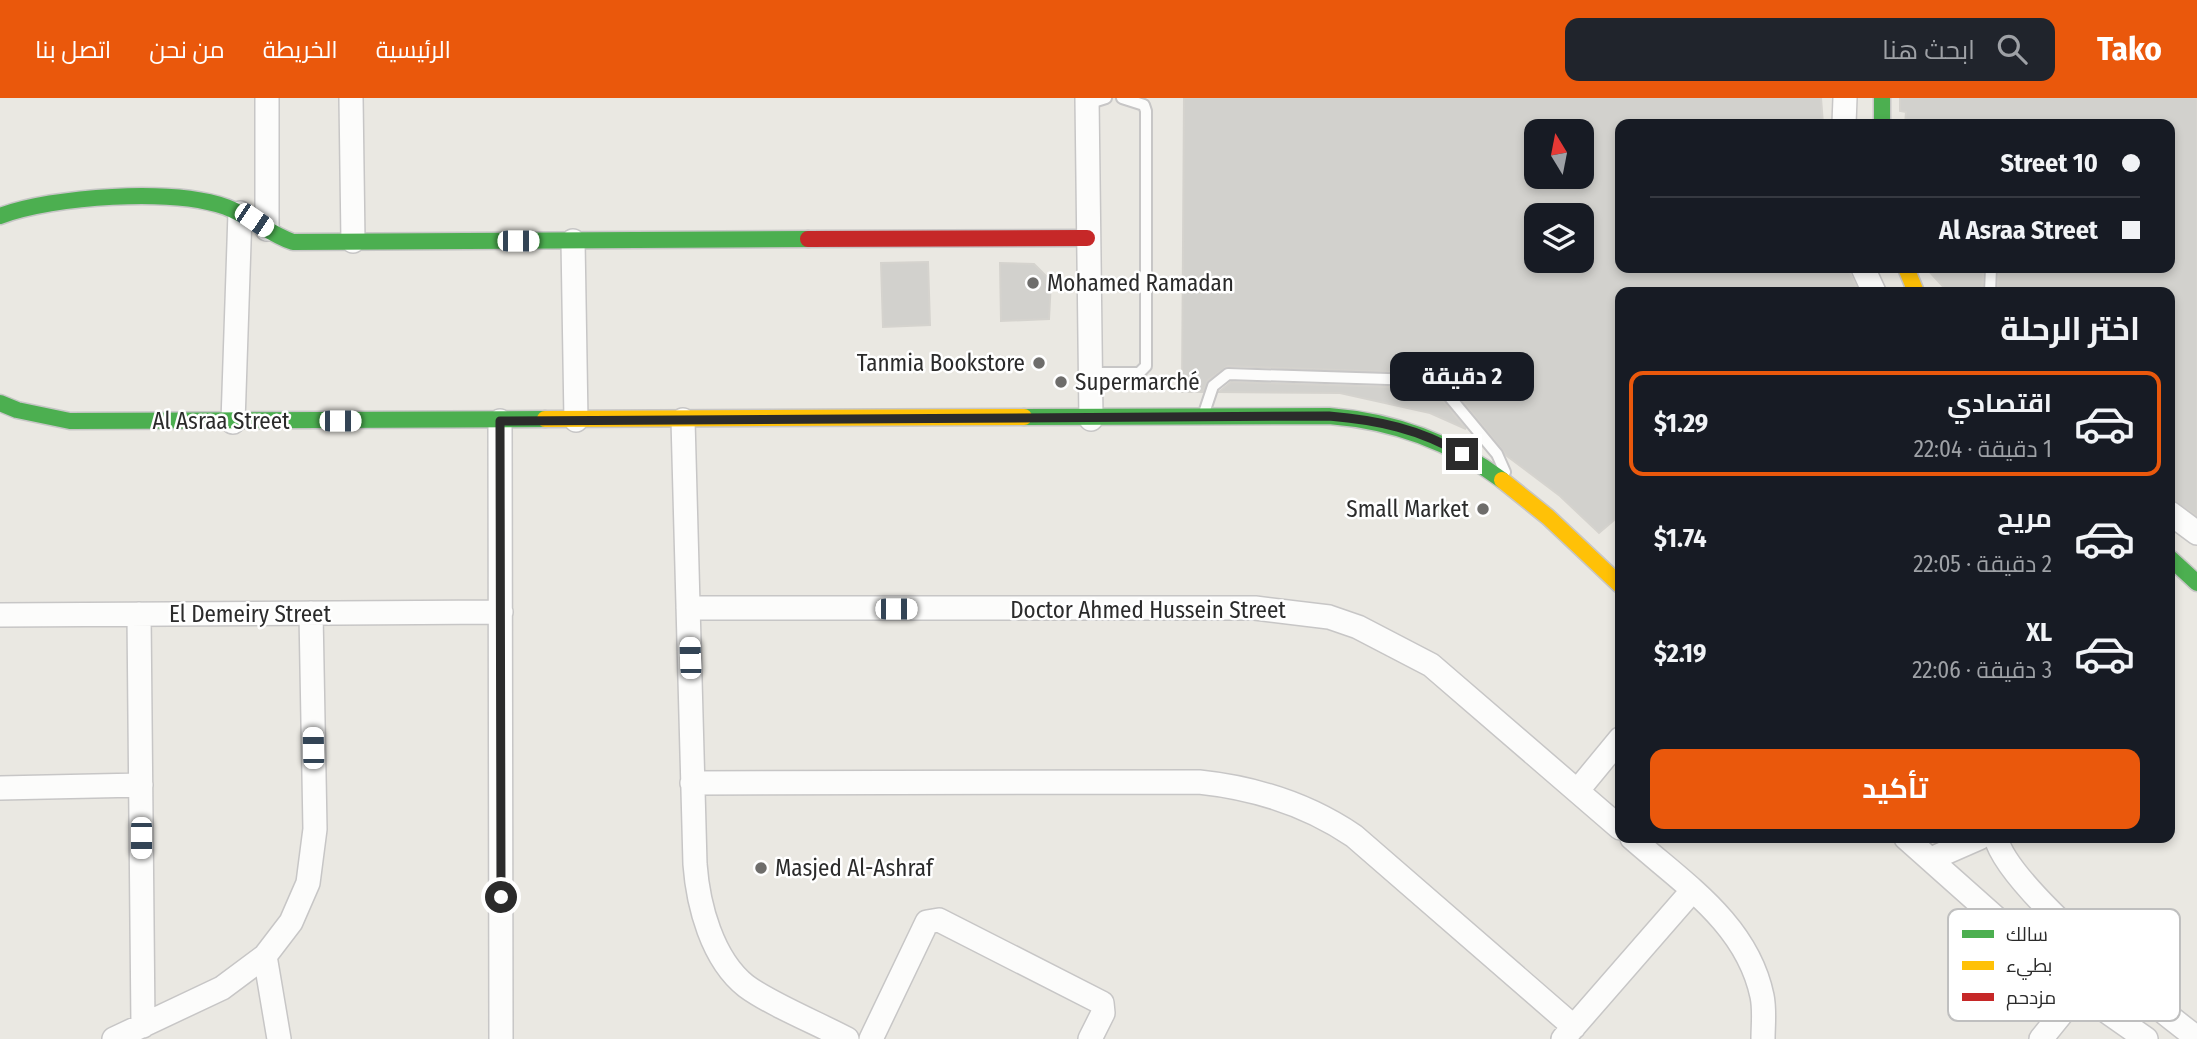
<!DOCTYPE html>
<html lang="ar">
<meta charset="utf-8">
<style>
:root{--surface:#171b24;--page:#20242c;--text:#f1f3f6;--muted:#9ea1a6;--line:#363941;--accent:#ea580c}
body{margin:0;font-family:"Fira Sans Condensed",Cairo,sans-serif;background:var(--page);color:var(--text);direction:rtl;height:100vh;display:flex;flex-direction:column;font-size:26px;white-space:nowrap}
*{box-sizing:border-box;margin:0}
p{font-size:23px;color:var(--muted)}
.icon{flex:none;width:38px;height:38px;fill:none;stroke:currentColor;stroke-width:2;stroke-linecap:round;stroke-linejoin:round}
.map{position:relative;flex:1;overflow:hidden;direction:ltr}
.side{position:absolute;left:1615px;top:189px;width:560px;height:556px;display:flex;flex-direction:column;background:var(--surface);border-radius:14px;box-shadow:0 4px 10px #0003;direction:rtl}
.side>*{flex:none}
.top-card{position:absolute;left:1615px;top:21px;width:560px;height:154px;border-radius:14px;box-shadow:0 4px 10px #0003;direction:rtl;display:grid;align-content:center;height:154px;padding:0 35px;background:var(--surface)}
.needle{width:46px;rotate:350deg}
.tools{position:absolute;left:1524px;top:21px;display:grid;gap:14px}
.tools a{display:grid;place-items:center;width:70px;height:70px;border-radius:14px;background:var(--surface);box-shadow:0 4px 10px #0003;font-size:35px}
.end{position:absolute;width:32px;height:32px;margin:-16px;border:9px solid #2b2b2b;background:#fff;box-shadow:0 0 0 4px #fff}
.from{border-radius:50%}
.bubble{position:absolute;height:49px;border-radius:14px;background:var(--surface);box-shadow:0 4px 10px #0003;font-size:23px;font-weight:700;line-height:49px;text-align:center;direction:rtl}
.car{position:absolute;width:21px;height:42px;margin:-21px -10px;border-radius:9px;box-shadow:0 0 5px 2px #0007;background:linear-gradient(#fff 24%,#345 0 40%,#fff 0 76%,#345 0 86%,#fff 0)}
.top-card b{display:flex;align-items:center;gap:24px;height:66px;font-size:26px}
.top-card b+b{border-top:2px solid var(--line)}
.top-card i{width:18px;height:18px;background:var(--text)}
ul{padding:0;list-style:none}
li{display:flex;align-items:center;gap:21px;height:105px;margin:0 14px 10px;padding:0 21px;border:4px solid transparent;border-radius:14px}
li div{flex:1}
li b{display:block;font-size:26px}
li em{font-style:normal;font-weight:700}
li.selected{border-color:var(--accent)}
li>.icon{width:63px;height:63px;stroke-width:1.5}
h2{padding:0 35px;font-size:32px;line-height:84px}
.action{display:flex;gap:14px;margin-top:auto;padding:14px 35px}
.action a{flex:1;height:80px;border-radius:14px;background:var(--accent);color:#fff;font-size:28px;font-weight:700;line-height:80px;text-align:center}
header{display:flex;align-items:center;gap:42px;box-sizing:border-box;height:98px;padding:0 35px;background:var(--accent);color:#fff}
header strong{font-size:33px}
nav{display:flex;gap:38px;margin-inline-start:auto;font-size:24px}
.search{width:490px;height:63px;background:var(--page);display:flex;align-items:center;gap:18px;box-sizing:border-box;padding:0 24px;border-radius:14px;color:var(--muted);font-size:26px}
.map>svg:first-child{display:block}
</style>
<header>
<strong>Tako</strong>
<div class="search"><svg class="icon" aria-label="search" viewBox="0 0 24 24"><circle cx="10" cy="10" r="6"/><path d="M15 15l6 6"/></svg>ابحث هنا</div>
<nav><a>الرئيسية</a><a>الخريطة</a><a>من نحن</a><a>اتصل بنا</a></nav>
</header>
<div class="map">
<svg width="2197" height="941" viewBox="0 0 2197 941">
<rect width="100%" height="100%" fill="#eae8e2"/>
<path fill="#d2d1cd" stroke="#d5d3ce" stroke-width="2" fill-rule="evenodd" d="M1184,0H1821L1823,26H1620V170H1847L1859,194H1620V417L1599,435L1560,398L1507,358L1454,292L1422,275L1228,268L1208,282L1203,294H1182ZM1536,33H1582V79H1536ZM1536,117H1582V163H1536Z
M1900,0H2197V418L2170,401V194H1998L1999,170H2170V26H1905L1906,14L1900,13Z
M928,164L930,227L883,229L881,165Z
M1000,165L1034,166L1051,183L1049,221L1001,223Z
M1926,170H1983L1982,194H1948Z
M1231,284L1417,290L1443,303L1466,331L1430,315L1340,295L1219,294Z"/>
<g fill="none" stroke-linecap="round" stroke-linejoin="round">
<g stroke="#c7c6c6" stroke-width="14">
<path id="lane" d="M1087,6L1106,0
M1990,194L1991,170
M1090,275H1139L1146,268V13L1144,7L1122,0
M1204,315L1213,288L1228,276L1419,282L1448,297L1497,356L1505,374"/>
</g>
<g stroke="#c7c6c6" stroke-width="26">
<path id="street" d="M351,0L353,143
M1087,0L1091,321
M1844,26L1845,0
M267,131V0
M573,143L576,322
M1863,170L1874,194
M683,322L695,766C698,807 712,861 746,888C770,906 819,926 847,941
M500,323L501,941
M233,324L240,115
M2170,415L2197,435
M688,510H1255L1329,519L1358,529L1431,567L1620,730
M139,516L143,928
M0,517L501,514
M692,685L1199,684C1256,690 1307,706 1354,738L1574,929
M0,690L141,687
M1578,692L1620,641
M1632,740C1684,786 1747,826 1762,898C1765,912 1763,927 1763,941
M1906,740L2079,894L2146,941
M1996,740C2008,789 2152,906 2197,940
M1931,761L1979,740
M265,858L279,941
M114,941L222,890L265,858L291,824L308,785L315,731L311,515
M871,941L927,824L939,822L1102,905L1103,915L1090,941
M1563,941L1692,793
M2041,941L2079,894"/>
</g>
<g stroke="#c7c6c6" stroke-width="19">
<path id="fast" d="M1882,0V26
M0,118C54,98 171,90 226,109C250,118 269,136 293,144L808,141
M0,305L17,312L70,323L545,321
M1024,319L1329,318C1394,323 1450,343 1502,382
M2170,460L2197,485"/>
</g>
<g stroke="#c7c6c6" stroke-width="19">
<path id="slow" d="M1906,170L1916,194
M545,321L1024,319
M1502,382L1548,419L1620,487"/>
</g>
<g stroke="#c7c6c6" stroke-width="19">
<path id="jam" d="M808,141L1087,140"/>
</g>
<use href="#lane" stroke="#fcfcfb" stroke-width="10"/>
<use href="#street" stroke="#fcfcfb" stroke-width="23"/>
<use href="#fast" stroke="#4caf50" stroke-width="16"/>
<use href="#slow" stroke="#ffc107" stroke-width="16"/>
<use href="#jam" stroke="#c62828" stroke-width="16"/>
</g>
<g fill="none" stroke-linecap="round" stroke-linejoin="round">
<path stroke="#2b2b2b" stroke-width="9" d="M501,799L500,323L1329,318C1377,322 1420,331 1462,356"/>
</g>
<g fill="#6e6d6b" stroke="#fff" stroke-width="2.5">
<circle cx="1033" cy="185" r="7"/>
<circle cx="1039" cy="265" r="7"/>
<circle cx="1061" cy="284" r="7"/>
<circle cx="1483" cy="411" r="7"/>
<circle cx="761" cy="770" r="7"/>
</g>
<g text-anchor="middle" stroke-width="5" stroke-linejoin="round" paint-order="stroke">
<g font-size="23" fill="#2b2b2b" stroke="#fff" text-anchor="start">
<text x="1047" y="193">Mohamed Ramadan</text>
<text x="1025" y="273" text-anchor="end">Tanmia Bookstore</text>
<text x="1075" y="292">Supermarché</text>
<text x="1469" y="419" text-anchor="end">Small Market</text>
<text x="775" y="778">Masjed Al-Ashraf</text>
</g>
<g font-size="23" fill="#2b2b2b" stroke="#fff">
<text x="221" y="331">Al Asraa Street</text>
<text x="1148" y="520">Doctor Ahmed Hussein Street</text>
<text x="250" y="524">El Demeiry Street</text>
</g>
</g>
<rect x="1948" y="811" width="232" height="112" rx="10" fill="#fff" stroke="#bfbfbf" stroke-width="2"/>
<rect x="1962" y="832" width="32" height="8" fill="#4caf50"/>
<rect x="1962" y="863" width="32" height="9" fill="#ffc107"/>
<rect x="1962" y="895" width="32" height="8" fill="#c62828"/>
<g font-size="19" fill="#2b2b2b">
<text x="2006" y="843">سالك</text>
<text x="2006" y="874">بطيء</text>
<text x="2006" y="906">مزدحم</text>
</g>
</svg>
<div class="tools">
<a><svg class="needle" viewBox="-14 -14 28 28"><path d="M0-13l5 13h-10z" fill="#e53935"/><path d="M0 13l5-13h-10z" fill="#9ea1a6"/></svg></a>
<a><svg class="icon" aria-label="layers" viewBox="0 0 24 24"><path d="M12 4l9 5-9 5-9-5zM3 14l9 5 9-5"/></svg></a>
</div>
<i class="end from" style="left:501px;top:799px"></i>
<i class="end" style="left:1462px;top:356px"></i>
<div class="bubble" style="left:1390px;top:254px;width:144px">2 دقيقة</div>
<i class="car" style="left:254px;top:122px;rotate:124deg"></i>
<i class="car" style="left:518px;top:143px;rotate:90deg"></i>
<i class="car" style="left:340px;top:323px;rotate:90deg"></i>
<i class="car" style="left:896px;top:511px;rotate:90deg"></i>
<i class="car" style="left:690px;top:560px;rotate:358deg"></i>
<i class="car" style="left:313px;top:650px;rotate:359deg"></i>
<i class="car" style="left:141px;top:740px;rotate:180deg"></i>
<div class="top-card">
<b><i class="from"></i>Street 10</b>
<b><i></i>Al Asraa Street</b>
</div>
<section class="side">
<h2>اختر الرحلة</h2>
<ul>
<li class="selected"><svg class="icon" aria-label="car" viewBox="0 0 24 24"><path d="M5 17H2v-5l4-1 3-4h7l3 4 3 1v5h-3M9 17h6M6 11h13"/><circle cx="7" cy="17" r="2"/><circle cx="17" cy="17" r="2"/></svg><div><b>اقتصادي</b><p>1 دقيقة · 22:04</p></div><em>$1.29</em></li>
<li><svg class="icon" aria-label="car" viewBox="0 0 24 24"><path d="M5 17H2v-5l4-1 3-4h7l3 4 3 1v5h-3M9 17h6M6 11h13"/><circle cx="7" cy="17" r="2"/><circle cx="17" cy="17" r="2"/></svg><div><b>مريح</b><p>2 دقيقة · 22:05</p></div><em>$1.74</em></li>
<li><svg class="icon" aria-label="car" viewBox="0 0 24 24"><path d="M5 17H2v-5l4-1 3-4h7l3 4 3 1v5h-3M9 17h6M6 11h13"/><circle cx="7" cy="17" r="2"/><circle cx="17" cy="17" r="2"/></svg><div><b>XL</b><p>3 دقيقة · 22:06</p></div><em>$2.19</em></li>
</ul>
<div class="action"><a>تأكيد</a></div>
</section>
</div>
